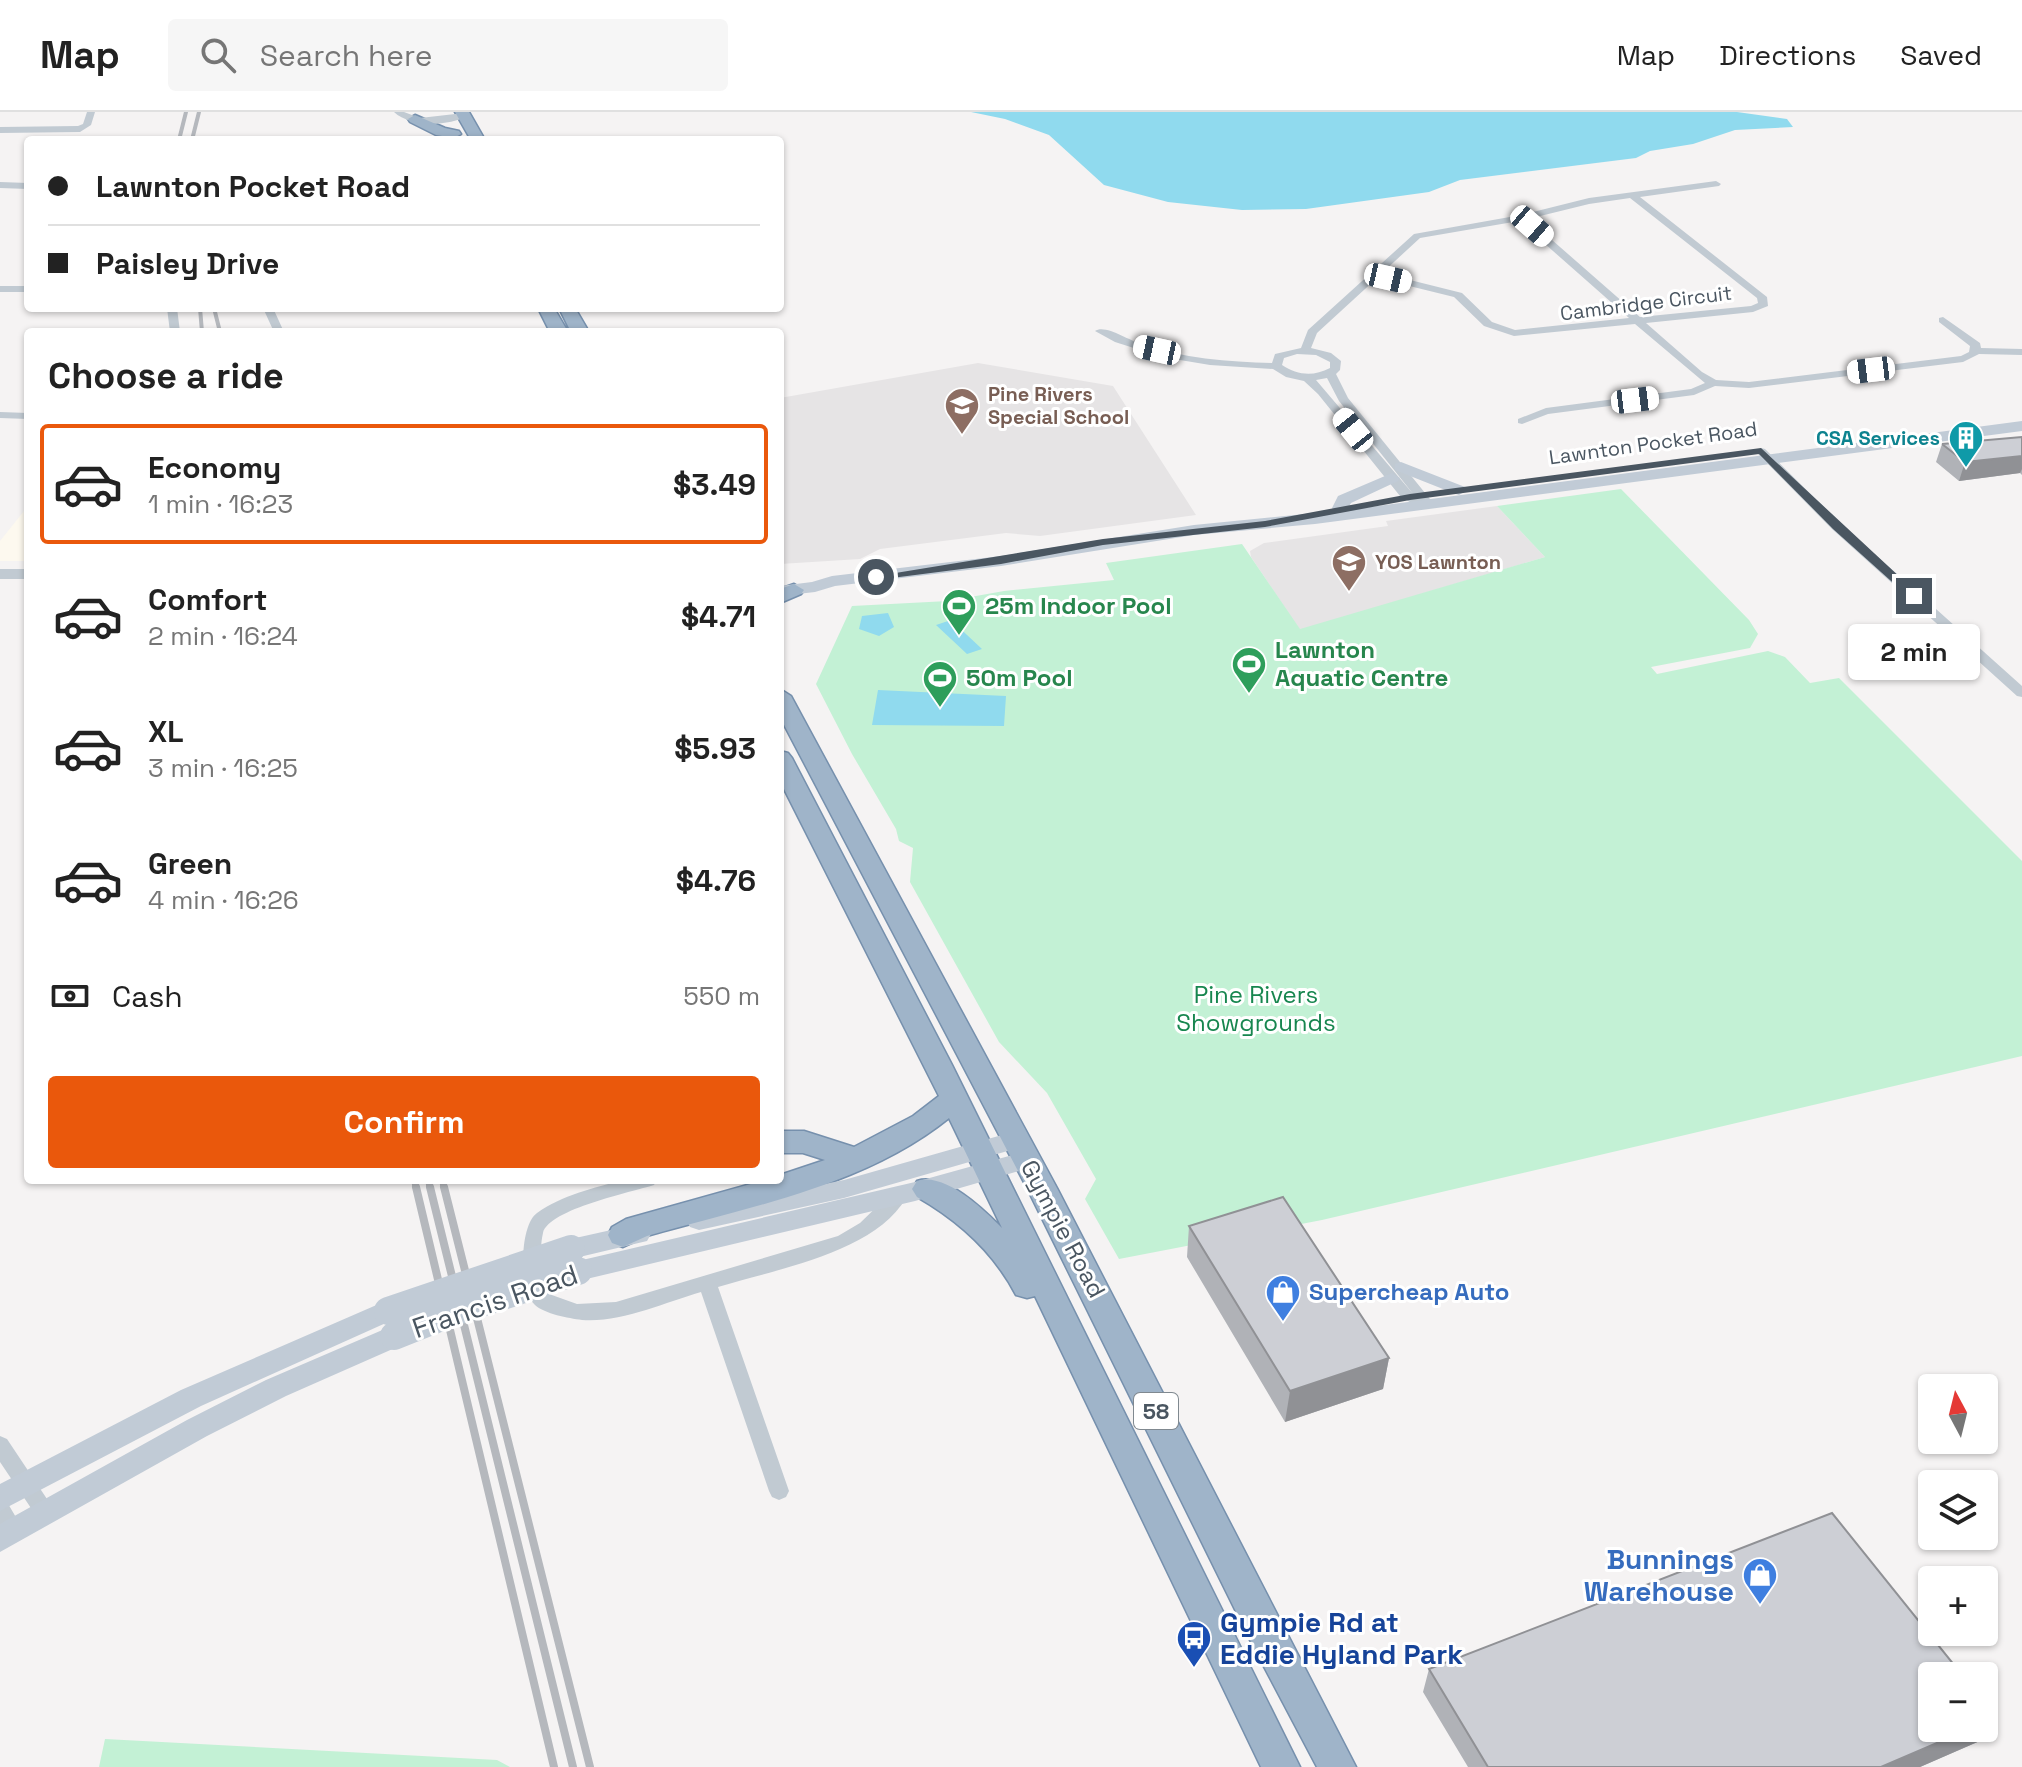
<!DOCTYPE html>
<meta charset="utf-8">
<style>
:root{--surface:#fff;--page:#f6f6f6;--text:#222;--muted:#767676;--line:#e0e0e0;--accent:#ea580c}
body{margin:0;font-family:"Space Grotesk",sans-serif;background:var(--page);color:var(--text);height:100vh;display:flex;flex-direction:column;font-size:30px;white-space:nowrap}
*{box-sizing:border-box;margin:0}
p{font-size:26px;color:var(--muted)}
.icon{flex:none;width:44px;height:44px;fill:none;stroke:currentColor;stroke-width:2;stroke-linecap:round;stroke-linejoin:round}
.map{position:relative;flex:1;overflow:hidden}
.side{position:absolute;left:24px;top:216px;width:760px;height:856px;display:flex;flex-direction:column;background:var(--surface);border-radius:8px;box-shadow:0 2px 6px #0004}
.side>*{flex:none}
.top-card{position:absolute;left:24px;top:24px;width:760px;height:176px;border-radius:8px;box-shadow:0 2px 6px #0004;display:grid;align-content:center;height:176px;padding:0 24px;background:var(--surface)}
.needle{width:52px;rotate:353deg}
.fabs{position:absolute;left:1918px;top:1262px;display:grid;gap:16px}
.fabs a{display:grid;place-items:center;width:80px;height:80px;border-radius:8px;background:var(--surface);box-shadow:0 2px 6px #0004;font-size:40px}
.end{position:absolute;width:36px;height:36px;margin:-18px;border:10px solid #4a5661;background:#fff;box-shadow:0 0 0 4px #fff}
.from{border-radius:50%}
.bubble{position:absolute;height:56px;border-radius:8px;background:var(--surface);box-shadow:0 2px 6px #0004;font-size:26px;font-weight:800;line-height:56px;text-align:center}
.car{position:absolute;width:24px;height:48px;margin:-24px -12px;border-radius:10px;box-shadow:0 0 6px 2px #0007;background:linear-gradient(#fff 24%,#345 0 40%,#fff 0 76%,#345 0 86%,#fff 0)}
.top-card b{display:flex;align-items:center;gap:28px;height:76px;font-size:30px}
.top-card b+b{border-top:2px solid var(--line)}
.top-card i{width:20px;height:20px;background:var(--text)}
ul{padding:0;list-style:none}
li{display:flex;align-items:center;gap:24px;height:120px;margin:0 16px 12px;padding:0 8px;border:4px solid transparent;border-radius:8px}
li div{flex:1}
li b{display:block;font-size:30px}
li em{font-style:normal;font-weight:800}
li.on{border-color:var(--accent)}
li>.icon{width:72px;height:72px;stroke-width:1.5}
h2{padding:0 24px;font-size:36px;line-height:96px}
.pay{display:flex;align-items:center;gap:20px;height:88px;padding:0 24px;font-size:30px}
.pay p{margin-inline-start:auto}
.cta{display:flex;gap:16px;margin-top:auto;padding:16px 24px}
.cta a{flex:1;height:92px;border-radius:8px;background:var(--accent);color:#fff;font-size:32px;font-weight:800;line-height:92px;text-align:center}
header{display:flex;align-items:center;gap:48px;box-sizing:border-box;height:112px;padding:0 40px;background:var(--surface);border-bottom:2px solid var(--line)}
header strong{font-size:38px}
nav{display:flex;gap:44px;margin-inline-start:auto;font-size:28px}
.search{width:560px;height:72px;background:var(--page);display:flex;align-items:center;gap:20px;box-sizing:border-box;padding:0 28px;border-radius:8px;color:var(--muted);font-size:30px}
.map>svg:first-child{display:block}
</style>
<header>
<strong>Map</strong>
<div class="search"><svg class="icon" aria-label="search" viewBox="0 0 24 24"><circle cx="10" cy="10" r="6"/><path d="M15 15l6 6"/></svg>Search here</div>
<nav><a>Map</a><a>Directions</a><a>Saved</a></nav>
</header>
<div class="map">
<svg width="2022" height="1655" viewBox="0 0 2022 1655">
<rect width="100%" height="100%" fill="#f5f3f3"/>
<path fill="#fdf9ef" d="M28,394V449H0V429Z"/>
<path fill="#e6e4e5" d="M978,251L1113,274L1196,403L1040,424L1006,421L880,437L860,447L780,452V286Z
M1497,394L1545,445L1300,518L1251,445L1250,439L1264,431L1388,414L1386,409Z"/>
<path fill="#c3f1d5" d="M1621,377L1749,508L1758,522L1750,536L1651,555L1657,562L1768,539L1785,545L1810,571L1839,566L2022,749V944L1322,1108L1119,1147L1085,1087L1096,1067L1047,981L999,930L910,770L913,736L899,729L896,717L852,642L816,572L852,494L948,489L1004,479L1114,468L1106,451L1242,432L1300,517L1545,445L1497,394Z
M105,1627L497,1648L510,1655H99Z"/>
<path fill="#90daee" d="M971,0H1737L1787,7L1793,15L1735,18L1693,32L1650,39L1636,46L1460,68L1429,80L1306,97L1242,98L1168,90L1104,73L1049,23L1005,7Z
M888,501L894,515L879,524L859,517L862,504Z
M951,508L982,537L967,542L936,513Z
M878,578L1006,584L1004,614L872,613Z"/>
<g fill="none" stroke-linecap="round" stroke-linejoin="round">
<g stroke="#7690ad" stroke-width="3">
<path id="trunk" d="M455,0H469L485,28H471Z
M415,3L445,16L459,19L461,22L454,26L436,23L410,10L408,7Z
M538,196H554L568,220H550Z
M559,196H575L589,220H571Z
M794,472L804,478L801,482L780,491V477Z
M780,577L791,584L1058,1078L1356,1655H1317L1252,1532L1028,1078L780,605Z
M780,639L788,641L792,646L952,953L1300,1655H1261L1035,1184L1027,1186L1016,1183C993,1139 959,1109 917,1085L912,1077L917,1069C945,1060 983,1097 1002,1116L949,1006C865,1074 748,1095 647,1124L623,1135L612,1131L608,1123L612,1115L626,1107L765,1068H780V1063L825,1048L803,1041H780V1019H804L854,1035L913,1004L939,984L780,669Z"/>
</g>
<path fill="#c1cad2" fill-rule="evenodd" d="M87,0H95L91,13L80,20L0,21V15L78,14L83,12Z
M394,0H404L420,6L464,1L468,4C448,14 411,16 394,0Z
M1716,69L1721,72L1719,74L1640,85L1767,185L1768,194L1753,200L1646,211L1702,260L1716,268L1749,270L1961,244L1969,240L1970,234L1939,210V206L1943,205L1980,231L1981,236L2022,237V243L1979,242L1963,250L1749,276L1715,274L1694,283L1548,302L1522,312L1518,311V307L1546,296L1691,277L1705,271L1635,212L1514,224L1484,214L1454,185L1377,166L1317,221L1311,236L1331,241L1341,249L1340,258L1336,262L1348,286L1434,392L1421,397L1400,384L1318,282L1304,269L1286,265L1273,257L1210,253L1162,245L1115,230L1095,219C1105,212 1128,228 1141,232C1182,246 1228,250 1272,251L1275,242L1301,236L1308,218L1414,122L1521,103L1589,86ZM1630,86L1757,186L1758,191L1751,194L1640,205L1528,107L1589,92ZM1519,109L1629,206L1515,218L1492,210L1462,181L1382,161L1420,126ZM1297,242L1316,243L1330,250V256C1313,265 1297,263 1282,253L1284,246ZM1327,266L1339,289L1414,383L1316,268Z
M0,70L28,71V77L0,76Z
M0,174H28V180H0Z
M167,196H177L180,220H170Z
M263,196H273L284,220H274Z
M0,300L28,301V307L0,306Z
M1761,336L1765,337L1840,411L2022,574V585L2017,584L1832,417L1757,341L1755,339Z
M623,1068H657L654,1073C632,1080 549,1097 543,1121C538,1142 544,1163 549,1182L577,1192L616,1190L838,1124L860,1111L891,1081L897,1079L903,1081L906,1086C874,1141 776,1157 718,1175L789,1379L786,1385L779,1388L772,1385L769,1379L701,1180C663,1191 621,1211 582,1208C568,1206 545,1202 535,1193C519,1178 519,1114 537,1101C562,1083 594,1076 623,1068Z
M0,1324L7,1327L57,1402L53,1408L46,1411L39,1408L0,1350Z
M0,1387L7,1390L24,1419L21,1426L13,1428L5,1426L0,1416Z"/>
<path fill="#c1cad2" fill-rule="evenodd" d="M0,457H28V467H0Z"/>
<path fill="#c1cbd6" fill-rule="evenodd" d="M2022,309V319L1315,412L1194,423L1001,454L835,474L815,480L780,484V474L812,470L832,464L1001,444L1194,413L1334,399L1332,396L1338,384L1392,361L1400,366L1398,369L1351,391L1347,398Z
M1401,350L1465,375L1467,378L1459,383L1453,381L1395,358V352Z
M1016,1019L1025,1022L1028,1028L1025,1034L844,1086L699,1118L690,1115L686,1108L690,1101L699,1098L844,1068Z
M1027,1039L1036,1042L1039,1048L1036,1054L915,1089L578,1169L569,1166L565,1159L569,1152L578,1149L915,1070Z
M638,1112L647,1115L651,1122L647,1129L571,1147L562,1144L558,1137L562,1130L571,1127Z
M388,1188L397,1192L401,1199L397,1206L201,1294L0,1399V1372L181,1278Z
M394,1213L404,1216L407,1224L404,1232L286,1284L207,1324L0,1440V1412L187,1308L266,1268Z"/>
<use href="#trunk" fill="#9fb4c9" fill-rule="evenodd"/>
<path stroke="#b5b8bd" stroke-width="4" d="M179,28L186,0
M192,28L199,0
M200,196L202,220
M214,196L220,220"/>
<path stroke="#b5b8bd" stroke-width="6" d="M414,1068L416,1077
M428,1068L430,1077
M442,1068L444,1077"/>
<path stroke="#b5b8bd" stroke-width="8" d="M416,1075L554,1655
M430,1075L573,1655
M444,1075L590,1655"/>
<path stroke="#c1cbd6" stroke-width="28" d="M388,1199L571,1137
M394,1224L454,1200L578,1159"/>
</g>
<path fill="#b0b2b7" d="M2022,325V363L2020,361L1959,369L1936,350L1942,332Z
M1189,1114L1389,1246L1383,1277L1285,1310L1187,1145Z
M1429,1557L1982,1628L1920,1655H1468L1423,1580Z"/>
<path fill="#909195" d="M2022,344V357L2020,361L1959,369L1965,350Z
M1389,1246L1383,1277L1285,1310L1290,1279Z
M1996,1605L1982,1628L1920,1655H1881L1972,1616H1984V1611Z"/>
<path fill="#cdcfd5" stroke="#909195" stroke-width="2" d="M2022,325V344L1965,350L1942,332Z
M1283,1085L1389,1246L1290,1279L1189,1114Z
M1832,1401L1963,1564H1932V1616H1972L1881,1655H1488L1429,1557Z
M1984,1590L1996,1605L1984,1611Z"/>
<path fill="#4a5661" d="M1761,336L1917,481V486H1910L1833,417L1759,342L1410,388L1265,415L1103,433L1001,452L876,468L871,465L1103,427L1265,409L1410,382Z"/>
<defs>
<g id="school-pin" transform="scale(1.8)"><path d="M0 17L-7.5 6A9.5 9.5 0 1 1 7.5 6Z" fill="#8d6e63" stroke="#fff"/><path d="M0-5L7-2L0 1L-7-2ZM-4 1L0 2.5L4 1V4Q0 6-4 4Z" fill="#fff"/></g>
<g id="building-pin" transform="scale(1.8)"><path d="M0 17L-7.5 6A9.5 9.5 0 1 1 7.5 6Z" fill="#0f9aa8" stroke="#fff"/><path d="M-4-6H4V6H1V3H-1V6H-4ZM-2.5-4.3h1.7v1.8h-1.7ZM.8-4.3h1.7v1.8H.8ZM-2.5-1h1.7V.8h-1.7ZM.8-1h1.7V.8H.8Z" fill="#fff"/></g>
<g id="stadium-pin" transform="scale(1.8)"><path d="M0 17L-7.5 6A9.5 9.5 0 1 1 7.5 6Z" fill="#2e9e5b" stroke="#fff"/><path d="M0-5a6.5 5 0 1 0 0 10a6.5 5 0 1 0 0-10ZM-3.5-1.8h7v3.6h-7Z" fill="#fff"/></g>
<g id="shop-pin" transform="scale(1.8)"><path d="M0 17L-7.5 6A9.5 9.5 0 1 1 7.5 6Z" fill="#3f7fe0" stroke="#fff"/><path d="M-5-2.5h2.3a2.7 3.5 0 0 1 5.4 0H5L5.5 6h-11ZM-1.5-2.5h3a1.5 2.3 0 0 0-3 0Z" fill="#fff"/></g>
<g id="bus-pin" transform="scale(1.8)"><path d="M0 17L-7.5 6A9.5 9.5 0 1 1 7.5 6Z" fill="#1a4fb4" stroke="#fff"/><path d="M-5-6H5V4H4V6H2V4H-2V6H-4V4H-5ZM-3.5-4V0h7V-4ZM-3.5 1.2v1.5H-2V1.2ZM2 1.2v1.5H3.5V1.2Z" fill="#fff"/></g>
</defs>
<g fill-rule="evenodd">
<use href="#school-pin" x="962" y="293"/>
<use href="#building-pin" x="1966" y="326"/>
<use href="#school-pin" x="1349" y="450"/>
<use href="#stadium-pin" x="959" y="494"/>
<use href="#stadium-pin" x="1249" y="552"/>
<use href="#stadium-pin" x="940" y="566"/>
<use href="#shop-pin" x="1283" y="1180"/>
<use href="#shop-pin" x="1760" y="1463"/>
<use href="#bus-pin" x="1194" y="1526"/>
</g>
<g text-anchor="middle" stroke-width="6" stroke-linejoin="round" paint-order="stroke">
<g font-size="20" fill="#4a5661" stroke="#fff">
<text transform="translate(1646 191) rotate(-7)" y="7">Cambridge Circuit</text>
<text transform="translate(1653 331) rotate(-8)" y="7">Lawnton Pocket Road</text>
</g>
<g font-size="20" font-weight="bold" fill="#785e54" stroke="#fff" text-anchor="start">
<text x="988" y="289">Pine Rivers<tspan x="988" dy="23">Special School</tspan></text>
<text x="1375" y="457">YOS Lawnton</text>
</g>
<g font-size="20" font-weight="bold" fill="#0d838f" stroke="#fff" text-anchor="end">
<text x="1940" y="333">CSA Services</text>
</g>
<rect fill="#fff" stroke="#808990" stroke-width="2" x="1134" y="1281" width="44" height="36" rx="6"/>
<g font-size="22" font-weight="bold" fill="#4a5661">
<text x="1156" y="1307">58</text>
</g>
<g font-size="24" font-weight="bold" fill="#27864d" stroke="#fff" text-anchor="start">
<text x="985" y="502">25m Indoor Pool</text>
<text x="1275" y="546">Lawnton<tspan x="1275" dy="28">Aquatic Centre</tspan></text>
<text x="966" y="574">50m Pool</text>
</g>
<g font-size="24" fill="#17864f" stroke="#fff">
<text x="1256" y="891">Pine Rivers<tspan x="1256" dy="28">Showgrounds</tspan></text>
</g>
<g font-size="24" fill="#4a5661" stroke="#fff">
<text transform="translate(1063 1117) rotate(62)" y="8">Gympie Road</text>
</g>
<g font-size="24" font-weight="bold" fill="#366cbe" stroke="#fff" text-anchor="start">
<text x="1309" y="1188">Supercheap Auto</text>
</g>
<g font-size="28" fill="#4a5661" stroke="#fff">
<text transform="translate(495 1189) rotate(-19)" y="10">Francis Road</text>
</g>
<g font-size="28" font-weight="bold" fill="#366cbe" stroke="#fff" text-anchor="end">
<text x="1734" y="1457">Bunnings<tspan x="1734" dy="32">Warehouse</tspan></text>
</g>
<g font-size="28" font-weight="bold" fill="#164399" stroke="#fff" text-anchor="start">
<text x="1220" y="1520">Gympie Rd at<tspan x="1220" dy="32">Eddie Hyland Park</tspan></text>
</g>
</g>
</svg>
<div class="fabs">
<a><svg class="needle" viewBox="-14 -14 28 28"><path d="M0-13l5 13h-10z" fill="#e53935"/><path d="M0 13l5-13h-10z" fill="#767676"/></svg></a>
<a><svg class="icon" aria-label="layers" viewBox="0 0 24 24"><path d="M12 4l9 5-9 5-9-5zM3 14l9 5 9-5"/></svg></a>
<a>+</a>
<a>−</a>
</div>
<i class="end from" style="left:876px;top:465px"></i>
<i class="end" style="left:1914px;top:484px"></i>
<div class="bubble" style="left:1848px;top:512px;width:132px">2 min</div>
<i class="car" style="left:1532px;top:114px;rotate:131deg"></i>
<i class="car" style="left:1388px;top:166px;rotate:103deg"></i>
<i class="car" style="left:1157px;top:238px;rotate:282deg"></i>
<i class="car" style="left:1871px;top:258px;rotate:263deg"></i>
<i class="car" style="left:1635px;top:288px;rotate:83deg"></i>
<i class="car" style="left:1353px;top:318px;rotate:321deg"></i>
<div class="top-card">
<b><i class="from"></i>Lawnton Pocket Road</b>
<b><i></i>Paisley Drive</b>
</div>
<section class="side">
<h2>Choose a ride</h2>
<ul>
<li class="on"><svg class="icon" aria-label="car" viewBox="0 0 24 24"><path d="M5 17H2v-5l4-1 3-4h7l3 4 3 1v5h-3M9 17h6M6 11h13"/><circle cx="7" cy="17" r="2"/><circle cx="17" cy="17" r="2"/></svg><div><b>Economy</b><p>1 min · 16:23</p></div><em>$3.49</em></li>
<li><svg class="icon" aria-label="car" viewBox="0 0 24 24"><path d="M5 17H2v-5l4-1 3-4h7l3 4 3 1v5h-3M9 17h6M6 11h13"/><circle cx="7" cy="17" r="2"/><circle cx="17" cy="17" r="2"/></svg><div><b>Comfort</b><p>2 min · 16:24</p></div><em>$4.71</em></li>
<li><svg class="icon" aria-label="car" viewBox="0 0 24 24"><path d="M5 17H2v-5l4-1 3-4h7l3 4 3 1v5h-3M9 17h6M6 11h13"/><circle cx="7" cy="17" r="2"/><circle cx="17" cy="17" r="2"/></svg><div><b>XL</b><p>3 min · 16:25</p></div><em>$5.93</em></li>
<li><svg class="icon" aria-label="car" viewBox="0 0 24 24"><path d="M5 17H2v-5l4-1 3-4h7l3 4 3 1v5h-3M9 17h6M6 11h13"/><circle cx="7" cy="17" r="2"/><circle cx="17" cy="17" r="2"/></svg><div><b>Green</b><p>4 min · 16:26</p></div><em>$4.76</em></li>
</ul>
<div class="pay"><svg class="icon" aria-label="cash" viewBox="0 0 24 24"><path d="M3 7h18v10H3z"/><circle cx="12" cy="12" r="2"/></svg>Cash<p>550 m</p></div>
<div class="cta"><a>Confirm</a></div>
</section>
</div>
